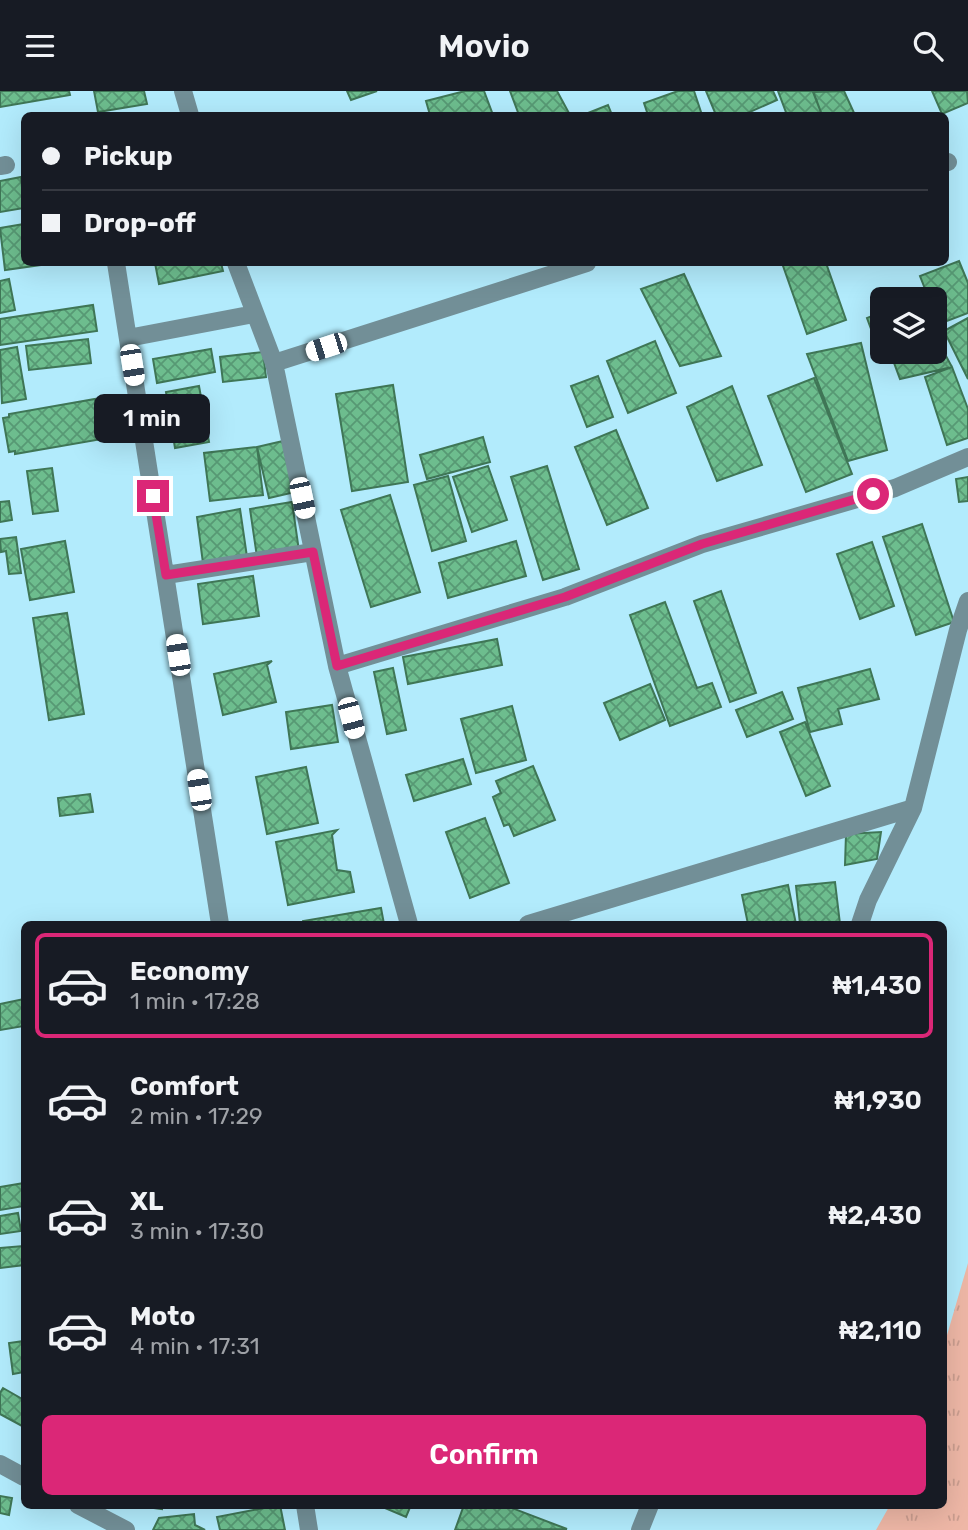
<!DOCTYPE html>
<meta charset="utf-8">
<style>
:root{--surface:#171b24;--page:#20242c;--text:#f1f3f6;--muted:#9ea1a6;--line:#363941;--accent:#db2777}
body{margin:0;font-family:Rubik,sans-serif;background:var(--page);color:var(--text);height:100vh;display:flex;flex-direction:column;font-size:26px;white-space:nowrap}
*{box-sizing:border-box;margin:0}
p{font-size:23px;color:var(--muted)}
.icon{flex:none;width:38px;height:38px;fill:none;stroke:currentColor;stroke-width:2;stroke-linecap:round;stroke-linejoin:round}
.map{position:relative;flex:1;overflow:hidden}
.drawer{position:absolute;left:21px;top:830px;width:926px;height:588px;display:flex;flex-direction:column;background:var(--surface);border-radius:10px;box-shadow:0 7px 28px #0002}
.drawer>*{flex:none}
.hud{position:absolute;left:21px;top:21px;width:928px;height:154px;border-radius:10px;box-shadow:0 7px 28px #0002;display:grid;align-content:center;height:154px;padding:0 21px;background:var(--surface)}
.controls{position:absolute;left:870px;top:196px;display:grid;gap:14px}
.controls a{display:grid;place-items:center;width:77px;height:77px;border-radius:10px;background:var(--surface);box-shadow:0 7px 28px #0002;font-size:35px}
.end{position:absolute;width:32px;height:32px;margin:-16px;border:9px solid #db2777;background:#fff;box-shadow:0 0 0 4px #fff}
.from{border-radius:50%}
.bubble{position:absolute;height:49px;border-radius:10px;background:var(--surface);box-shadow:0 7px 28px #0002;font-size:23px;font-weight:600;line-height:49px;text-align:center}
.car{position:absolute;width:21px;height:42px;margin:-21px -10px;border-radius:9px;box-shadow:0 0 5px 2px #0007;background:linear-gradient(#fff 24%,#345 0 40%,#fff 0 76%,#345 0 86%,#fff 0)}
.hud b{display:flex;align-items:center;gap:24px;height:66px;font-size:26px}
.hud b+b{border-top:2px solid var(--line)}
.hud i{width:18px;height:18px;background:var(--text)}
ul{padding:12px 0 0;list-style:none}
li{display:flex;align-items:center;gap:21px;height:105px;margin:0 14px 10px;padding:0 7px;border:4px solid transparent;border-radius:10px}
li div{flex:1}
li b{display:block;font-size:26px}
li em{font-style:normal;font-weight:600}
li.on{border-color:var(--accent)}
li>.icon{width:63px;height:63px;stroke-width:1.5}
.action{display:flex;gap:14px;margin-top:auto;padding:14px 21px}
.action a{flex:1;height:80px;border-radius:10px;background:var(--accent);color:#fff;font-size:28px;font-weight:600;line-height:80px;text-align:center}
header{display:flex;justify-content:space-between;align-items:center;height:91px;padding:0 21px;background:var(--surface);font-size:32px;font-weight:600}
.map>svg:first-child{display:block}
</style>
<header><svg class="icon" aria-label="menu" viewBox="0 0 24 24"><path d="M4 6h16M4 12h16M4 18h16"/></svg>Movio<svg class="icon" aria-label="search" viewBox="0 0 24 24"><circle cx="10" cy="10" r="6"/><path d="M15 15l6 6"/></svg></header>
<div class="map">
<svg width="968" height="1439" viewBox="0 0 968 1439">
<defs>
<pattern id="grass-tufts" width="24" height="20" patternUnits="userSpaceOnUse" patternTransform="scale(1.75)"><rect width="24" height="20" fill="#eeb7a6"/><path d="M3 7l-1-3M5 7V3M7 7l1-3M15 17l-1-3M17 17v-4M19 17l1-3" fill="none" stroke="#ca9d8f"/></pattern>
<pattern id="building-cross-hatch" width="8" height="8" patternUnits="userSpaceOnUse" patternTransform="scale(1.75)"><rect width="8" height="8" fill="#6dbd8e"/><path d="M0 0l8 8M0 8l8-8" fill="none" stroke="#579974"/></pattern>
</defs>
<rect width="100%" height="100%" fill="#b2ebfc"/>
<path fill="url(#grass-tufts)" d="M968,1172V1439H876L890,1414H943V1258Z"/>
<path fill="url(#building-cross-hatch)" stroke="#3f7656" stroke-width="2" d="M0,0H69L70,4L0,16Z
M94,0H144L147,13L98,21Z
M347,0H377L351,9Z
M465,0H484L493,24H430L426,10Z
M510,0H557L570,24H519Z
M678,0H694L702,24H648L644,12Z
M706,0H773L777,9L743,24H716Z
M778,0H813L822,24H787Z
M844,0L855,24H822L813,1Z
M932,0H967L968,12L942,23Z
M608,14L612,24H583Z
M21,86L24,117L0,121V90Z
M24,133V172H55L5,179L0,137Z
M959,170L968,192V222L939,233L934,221V208H929L920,185Z
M155,172H221L223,180L159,193Z
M782,172H826L846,229L807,243Z
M684,183L721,265L680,275L641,198Z
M9,188L15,219L0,222V190Z
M93,214L97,240L0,254V228Z
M882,221V243L874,246L867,227Z
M968,227V288L944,240Z
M934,243L952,276L900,288L890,261H934Z
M88,248L91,272L29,279L26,255Z
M655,250L676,302L628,322L607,270Z
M861,252L887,359L848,370L807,263Z
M17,256L26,308L2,312L0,259Z
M211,258L215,281L157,292L153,268Z
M263,261L266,286L223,291L220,266Z
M952,276L968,318V347L947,354L925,286Z
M598,285L613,326L587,336L571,295Z
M814,287L852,383L806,401L768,305Z
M393,294L408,391L352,400L336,303Z
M199,295L209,351L175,357L166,301Z
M732,295L762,374L717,390L687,316Z
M95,308L102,348L15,363V360L9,361L3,327L9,326V323Z
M616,339L648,417L607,434L575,356Z
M483,346L490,371L427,388L420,364Z
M283,350L295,401L269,407L257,356Z
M257,356L263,404L210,410L204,362Z
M488,375L507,429L472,441L453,386Z
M547,375L579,478L543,489L511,386Z
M52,377L58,420L33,423L27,380Z
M448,385L466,450L432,460L414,394Z
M968,386V410L959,411L956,388Z
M390,404L420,501L371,516L341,419Z
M9,410L12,429L0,431V411Z
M292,411L299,460L257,466L250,418Z
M240,418L247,466L203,472L197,426Z
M922,433L954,531L916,544L883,446Z
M16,446L21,482L9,483L6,460L1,461L0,448Z
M65,450L74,501L30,509L21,458Z
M516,450L526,485L448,507L439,472Z
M872,451L894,515L860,528L837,463Z
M253,485L259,525L203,533L198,493Z
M721,500L756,602L730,611L694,510Z
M665,511L697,597L712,592L721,616L670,635L630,524Z
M67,522L84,623L49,629L33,527Z
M497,548L502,574L408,593L403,566Z
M272,570L267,574L276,611L223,624L214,583Z
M393,577L406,639L387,643L374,581Z
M870,578L879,608L838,618L842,633L810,641L798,597Z
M650,593L665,629L620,649L604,612Z
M782,601L793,628L747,646L736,619Z
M332,614L338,651L291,658L286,621Z
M512,615L526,669L476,682L461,628Z
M805,631L830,695L806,705L780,641Z
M463,668L471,693L414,710L406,684Z
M533,675L555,729L514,745L509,733L504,735L493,706L501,702L496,690Z
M306,676L318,732L267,743L256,686Z
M90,703L93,721L60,725L58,707Z
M485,727L509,792L470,807L446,741Z
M337,739L332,744L337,779L350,781L354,801L288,814L276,751Z
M881,741L877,768L845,774L846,743Z
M835,791L840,833H800L796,795Z
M788,794L796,833H748L742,804Z
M381,817L384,833H303V830Z
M24,908V935L0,939V913Z
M24,1092V1115L0,1119V1096Z
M18,1122L21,1140L0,1143V1125Z
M23,1155L24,1174L0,1177V1157Z
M24,1250V1281L13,1283L9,1252Z
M3,1297L24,1309V1336L0,1323V1302Z
M0,1405L12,1407L9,1424L0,1422Z
M147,1414H162V1418L147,1416Z
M280,1414L285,1439H220L217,1426Z
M378,1414H411L406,1426Z
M464,1414H504L567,1438L455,1439Z
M194,1423L195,1434L205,1439H153L159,1427Z"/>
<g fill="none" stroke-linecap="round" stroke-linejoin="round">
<path stroke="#728f97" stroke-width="18" d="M183,0L190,24
M945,72L948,71
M0,75L6,74
M116,172L220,833
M236,172L274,272L337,575L409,833
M128,247L254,223
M274,272L587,172
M166,484L313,461
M337,575L565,506L702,453L895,397L968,366
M528,833L913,717
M860,833L868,809L913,717L958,539L968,510
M0,1373L24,1386
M78,1414L126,1439
M305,1414L309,1439
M640,1439L650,1414"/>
</g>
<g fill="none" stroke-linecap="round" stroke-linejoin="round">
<path stroke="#db2777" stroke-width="9" d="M153,405L166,484L313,461L337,575L565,506L702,453L873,403"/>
</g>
</svg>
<div class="controls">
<a><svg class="icon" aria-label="layers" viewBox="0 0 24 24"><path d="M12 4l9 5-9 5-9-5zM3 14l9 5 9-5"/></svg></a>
</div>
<i class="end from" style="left:873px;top:403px"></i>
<i class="end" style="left:153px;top:405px"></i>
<div class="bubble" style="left:94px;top:303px;width:116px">1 min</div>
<i class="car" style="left:326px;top:256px;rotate:252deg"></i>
<i class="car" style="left:132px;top:274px;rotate:171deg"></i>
<i class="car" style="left:302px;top:407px;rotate:168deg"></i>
<i class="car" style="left:178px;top:564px;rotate:351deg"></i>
<i class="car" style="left:351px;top:627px;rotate:165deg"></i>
<i class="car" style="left:199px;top:699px;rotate:351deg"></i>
<div class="hud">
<b><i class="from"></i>Pickup</b>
<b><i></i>Drop-off</b>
</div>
<section class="drawer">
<ul>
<li class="on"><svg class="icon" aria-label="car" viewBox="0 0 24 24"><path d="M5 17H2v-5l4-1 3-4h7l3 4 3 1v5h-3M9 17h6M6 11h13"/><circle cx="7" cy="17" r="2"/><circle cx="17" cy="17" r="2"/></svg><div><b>Economy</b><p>1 min · 17:28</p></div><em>₦1,430</em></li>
<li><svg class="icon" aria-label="car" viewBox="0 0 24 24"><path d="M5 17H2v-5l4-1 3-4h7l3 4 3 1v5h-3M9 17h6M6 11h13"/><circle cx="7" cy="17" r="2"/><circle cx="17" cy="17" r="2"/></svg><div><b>Comfort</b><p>2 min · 17:29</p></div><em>₦1,930</em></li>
<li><svg class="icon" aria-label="car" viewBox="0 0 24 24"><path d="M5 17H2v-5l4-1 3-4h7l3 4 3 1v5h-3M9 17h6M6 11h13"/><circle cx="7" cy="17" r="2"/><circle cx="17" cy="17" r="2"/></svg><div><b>XL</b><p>3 min · 17:30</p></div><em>₦2,430</em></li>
<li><svg class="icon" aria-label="car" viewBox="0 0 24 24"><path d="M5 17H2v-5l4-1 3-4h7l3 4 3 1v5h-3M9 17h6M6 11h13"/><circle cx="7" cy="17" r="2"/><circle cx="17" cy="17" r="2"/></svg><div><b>Moto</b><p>4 min · 17:31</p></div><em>₦2,110</em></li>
</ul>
<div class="action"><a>Confirm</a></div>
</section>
</div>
